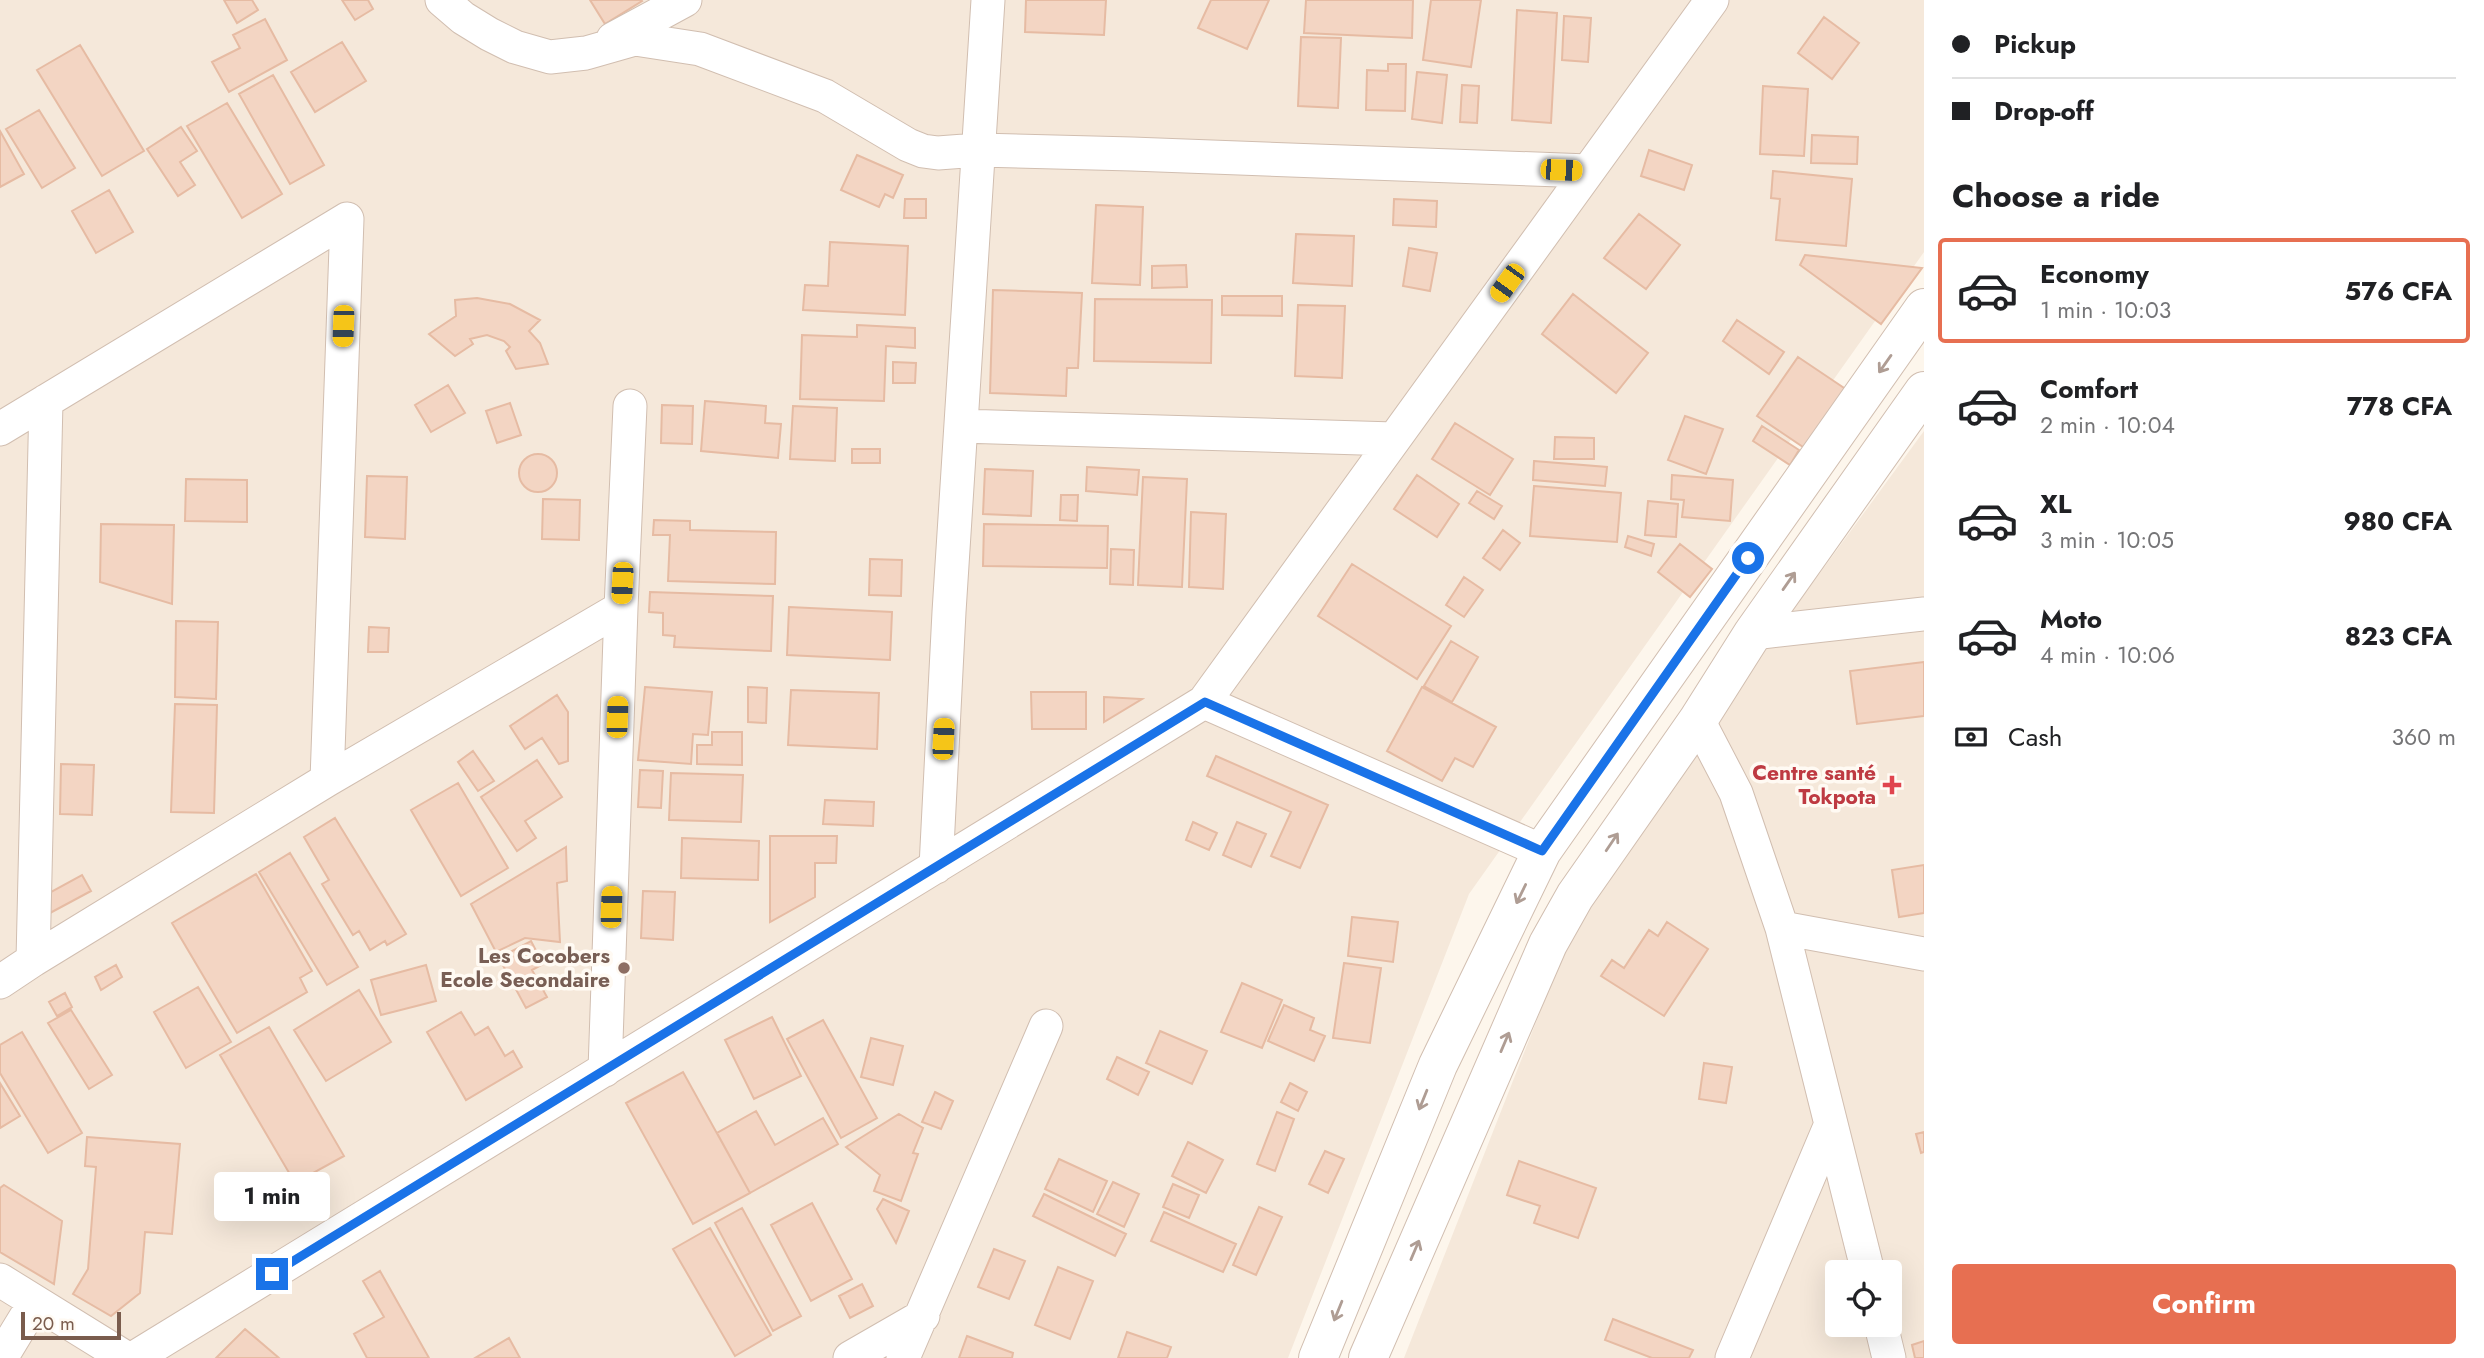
<!DOCTYPE html>
<meta charset="utf-8">
<style>
:root{--surface:#fff;--page:#f6f6f6;--text:#202124;--muted:#757577;--line:#e0e0e0;--accent:#e76f51}
body{margin:0;font-family:Jost,sans-serif;background:var(--page);color:var(--text);height:100vh;display:flex;flex-direction:column;font-size:26px;white-space:nowrap}
*{box-sizing:border-box;margin:0}
p{font-size:23px;color:var(--muted)}
.icon{flex:none;width:38px;height:38px;fill:none;stroke:currentColor;stroke-width:2;stroke-linecap:round;stroke-linejoin:round}
.map{position:relative;flex:1;overflow:hidden}
.side{display:flex;flex-direction:column;background:var(--surface);width:560px}
.side>*{flex:none}
.banner{display:grid;align-content:center;height:154px;padding:0 28px;background:var(--surface)}
.controls{position:absolute;left:1825px;top:1260px;display:grid;gap:14px}
.controls a{display:grid;place-items:center;width:77px;height:77px;border-radius:7px;background:var(--surface);box-shadow:0 7px 28px #0002;font-size:35px}
.scale{position:absolute;left:21px;bottom:18px;width:100px;box-sizing:border-box;padding-left:7px;border:4px solid #7a5c4d;border-top:0;font-size:19px;line-height:24px;white-space:nowrap;color:#7a5c4d;-webkit-text-stroke:5px #fffaf3;paint-order:stroke}
.end{position:absolute;width:32px;height:32px;margin:-16px;border:9px solid #1a73e8;background:#fff;box-shadow:0 0 0 4px #fff}
.from{border-radius:50%}
.bubble{position:absolute;height:49px;border-radius:7px;background:var(--surface);box-shadow:0 7px 28px #0002;font-size:23px;font-weight:700;line-height:49px;text-align:center}
.car{position:absolute;width:21px;height:42px;margin:-21px -10px;border-radius:9px;box-shadow:0 0 5px 2px #0007;background:linear-gradient(#f5c518 24%,#345 0 40%,#f5c518 0 76%,#345 0 86%,#f5c518 0)}
.banner b{display:flex;align-items:center;gap:24px;height:66px;font-size:26px}
.banner b+b{border-top:2px solid var(--line)}
.banner i{width:18px;height:18px;background:var(--text)}
ul{padding:0;list-style:none}
li{display:flex;align-items:center;gap:21px;height:105px;margin:0 14px 10px;padding:0 14px;border:4px solid transparent;border-radius:7px}
li div{flex:1}
li b{display:block;font-size:26px}
li em{font-style:normal;font-weight:700}
li.current{border-color:var(--accent)}
li>.icon{width:63px;height:63px;stroke-width:1.5}
h2{padding:0 28px;font-size:32px;line-height:84px}
.pay{display:flex;align-items:center;gap:18px;height:77px;padding:0 28px;font-size:26px}
.pay p{margin-inline-start:auto}
.action{display:flex;gap:14px;margin-top:auto;padding:14px 28px}
.action a{flex:1;height:80px;border-radius:7px;background:var(--accent);color:#fff;font-size:28px;font-weight:700;line-height:80px;text-align:center}
main{display:flex;flex:1;min-height:0}
.map>svg:first-child{display:block}
</style>
<main>
<div class="map">
<svg width="1924" height="1358" viewBox="0 0 1924 1358">
<rect width="100%" height="100%" fill="#fdf6ec"/>
<path fill="#f5e8da" fill-rule="evenodd" d="M0,0H1924V252L1469,894L1288,1358H0Z
M1924,431V1358H1404L1577,918L1641,817ZM1838,1272H1890V1325H1838Z"/>
<path fill="#f3d5c3" stroke="#e6bba3" stroke-width="2" d="M224,0H252L258,10L237,23Z
M342,0H368L373,9L355,20Z
M590,0H641L642,1L605,24Z
M1026,0H1106L1104,35L1025,32Z
M1211,0H1269L1247,49L1198,28Z
M1306,0H1413L1412,38L1304,33Z
M1431,0H1481L1471,67L1423,60Z
M1517,10L1557,13L1551,123L1512,120Z
M1564,16L1591,18L1588,62L1562,60Z
M1824,17L1859,43L1832,79L1798,53Z
M265,19L287,60L229,92L212,62L240,48L233,35Z
M1301,37L1341,38L1338,108L1298,106Z
M342,42L366,81L315,112L291,72Z
M80,45L144,151L102,176L37,70Z
M1388,64H1406L1405,111L1366,110L1367,70L1388,71Z
M1417,72L1447,75L1442,123L1412,119Z
M273,75L324,165L290,184L239,94Z
M1462,85L1479,86L1477,123L1460,122Z
M1763,86L1808,89L1804,156L1760,154Z
M227,103L282,194L242,218L187,126Z
M39,110L75,168L42,188L6,129Z
M181,127L197,151L180,162L195,185L178,196L147,149Z
M0,131L24,174L0,187Z
M1812,135L1858,137L1857,164L1811,163Z
M1649,150L1692,165L1684,190L1641,176Z
M857,155L903,175L893,198L885,194L879,207L841,190Z
M1773,171L1852,179L1846,246L1776,240L1780,199L1771,198Z
M109,190L133,232L96,253L72,211Z
M905,199H926V218H904Z
M1394,199L1437,201L1436,227L1393,225Z
M1096,205L1143,207L1140,285L1092,283Z
M1639,214L1680,245L1646,289L1604,258Z
M1296,234L1354,236L1352,286L1293,283Z
M830,242L908,246L905,315L803,310L805,285L828,286Z
M1409,248L1437,253L1430,291L1403,286Z
M1805,255L1922,268L1881,324L1800,265Z
M1186,265L1187,287L1152,288V266Z
M993,290L1082,293L1078,368H1067L1066,396L990,393Z
M1573,294L1648,353L1616,393L1542,334Z
M1222,296H1282V316L1222,315Z
M477,298L510,304L540,320L529,331L540,343L548,364L516,369L506,351L510,347L504,341L487,335L470,339L473,344L455,356L429,334L456,316L455,300Z
M1095,299L1212,300L1211,363L1094,361Z
M1298,305L1345,306L1342,378L1295,376Z
M1737,320L1784,352L1769,374L1723,341Z
M857,325L915,328V348L886,346L884,401L800,399L802,335L857,337Z
M1798,357L1856,396L1815,455L1757,416Z
M893,362L916,363L915,383H893Z
M448,385L465,413L431,432L415,405Z
M705,401L766,406L765,423L781,424L778,458L701,451Z
M510,403L521,435L497,443L486,411Z
M662,405L693,406L692,444L661,443Z
M793,406L837,408L835,461L790,459Z
M1685,416L1723,429L1706,474L1668,460Z
M1455,423L1513,459L1490,495L1432,459Z
M1762,426L1799,450L1790,465L1753,441Z
M1555,437L1594,438V459H1554Z
M852,449H880V463H852Z
M519 473a19 19 0 1 1 38 0a19 19 0 1 1-38 0Z
M1534,461L1607,467L1605,486L1533,480Z
M1087,467L1139,470L1137,495L1086,491Z
M985,469L1033,471L1031,516L983,514Z
M1417,475L1459,504L1437,537L1394,509Z
M1672,475L1733,480L1730,521L1682,517L1684,500L1671,499Z
M367,476L407,477L405,539L365,537Z
M1143,477L1187,479L1182,587L1138,585Z
M186,479L247,480V522L185,521Z
M1534,486L1621,493L1617,542L1530,536Z
M1477,491L1502,506L1494,519L1469,503Z
M1061,495H1078L1077,521L1060,520Z
M543,499L580,500L579,540L542,539Z
M1648,501L1678,504L1676,537L1645,535Z
M1191,512L1226,514L1223,589L1189,587Z
M654,520L690,521V530L776,532L775,584L668,581L670,535H653Z
M101,524L174,525L172,604L100,582Z
M984,524L1108,526L1107,568L983,566Z
M1503,530L1520,543L1500,570L1483,558Z
M1628,536L1654,544L1651,556L1625,547Z
M1680,544L1712,569L1690,597L1658,572Z
M1111,549L1134,550L1133,585L1110,584Z
M870,559L902,560L901,596L869,595Z
M1352,564L1451,626L1417,679L1318,616Z
M1464,577L1483,590L1464,617L1446,605Z
M650,592L773,596L771,651L674,647L675,636L663,635V613L649,612Z
M789,607L892,612L890,660L787,655Z
M176,621L218,622L216,699L175,697Z
M369,627L389,628L388,652H368Z
M1451,641L1478,657L1452,702L1424,686Z
M1924,662V716L1857,724L1850,671Z
M645,687L712,692L708,735L693,734L691,764L638,760Z
M748,687L767,688L766,723L748,722Z
M1422,687L1496,727L1473,767L1455,758L1442,781L1387,751Z
M791,690L879,693L877,749L788,745Z
M1031,692H1086V729H1032Z
M557,695L568,712V761L559,764L542,738L525,749L510,726Z
M1104,697L1142,699L1104,722Z
M175,704L217,705L214,813L171,812Z
M712,732H742V765L697,764V745H712Z
M473,751L494,781L478,791L458,762Z
M1216,756L1328,805L1300,868L1271,856L1291,812L1207,776Z
M537,760L562,797L525,821L536,838L517,851L481,797Z
M61,764L94,765L92,815L60,814Z
M640,770L663,771L661,808L638,807Z
M671,773L743,775L741,822L669,820Z
M458,783L508,868L461,896L411,810Z
M825,800L874,802L873,826L823,824Z
M335,818L406,934L387,945L385,941L370,950L359,931L353,935L322,884L329,880L304,837Z
M1193,822L1217,833L1209,850L1186,840Z
M1237,822L1266,834L1251,867L1223,855Z
M770,836H837L836,863H815V897L770,922Z
M682,838L759,841L758,880L681,878Z
M566,847L567,881L557,883L560,942L525,938L496,952L471,904Z
M290,853L358,967L327,985L259,872Z
M1924,865V913L1899,917L1892,870Z
M256,874L312,971L300,978L307,992L237,1033L172,923Z
M82,875L91,891L50,913L49,893Z
M643,891L675,892L673,940L641,938Z
M1352,917L1398,922L1393,962L1348,956Z
M1667,922L1708,949L1664,1016L1601,976L1612,960L1624,968L1649,930L1658,936Z
M531,941L543,964L532,970L547,997L526,1008L499,958Z
M1344,963L1381,968L1370,1043L1333,1038Z
M116,965L122,977L101,990L95,977Z
M426,965L436,1001L381,1015L371,980Z
M1242,983L1282,1000L1262,1048L1221,1032Z
M198,987L231,1042L186,1068L154,1012Z
M359,990L391,1042L326,1081L294,1030Z
M65,993L72,1007L57,1016L49,1002Z
M1284,1005L1314,1018L1310,1030L1325,1036L1314,1061L1268,1041Z
M71,1010L112,1075L89,1089L48,1023Z
M461,1012L475,1035L488,1027L505,1056L513,1051L522,1067L466,1100L427,1032Z
M772,1017L801,1076L754,1099L725,1040Z
M823,1020L877,1118L841,1138L787,1039Z
M269,1027L344,1156L295,1183L220,1055Z
M1160,1031L1207,1051L1192,1084L1146,1063Z
M22,1032L82,1133L48,1153L0,1073V1045Z
M871,1038L903,1046L893,1085L861,1077Z
M1117,1057L1149,1072L1138,1095L1107,1079Z
M1704,1063L1732,1067L1726,1103L1699,1099Z
M683,1072L750,1193L693,1224L626,1103Z
M0,1083L20,1116L0,1128Z
M1290,1083L1307,1092L1298,1111L1281,1102Z
M935,1092L953,1101L941,1129L922,1122Z
M756,1111L775,1145L823,1118L838,1144L750,1193L717,1133Z
M1277,1112L1294,1119L1275,1171L1257,1164Z
M899,1114L923,1128L913,1153L918,1154L901,1201L874,1191L880,1175L846,1147Z
M1924,1132V1152L1921,1153L1916,1134Z
M87,1137L180,1144L172,1234L145,1232L140,1293L111,1316L73,1294L88,1269L96,1167L85,1166Z
M1188,1142L1223,1160L1206,1193L1172,1176Z
M1325,1151L1344,1159L1328,1193L1309,1184Z
M1059,1159L1107,1181L1093,1212L1045,1189Z
M1519,1161L1596,1188L1578,1238L1534,1223L1540,1206L1507,1195Z
M1113,1182L1139,1194L1124,1227L1097,1214Z
M1173,1184L1199,1195L1189,1218L1163,1207Z
M4,1185L62,1221L54,1284L0,1252V1188Z
M1044,1194L1126,1234L1115,1256L1033,1216Z
M883,1199L909,1211L896,1243L877,1209Z
M812,1203L852,1279L811,1301L771,1225Z
M1259,1207L1282,1217L1256,1275L1233,1265Z
M742,1208L801,1316L773,1331L715,1223Z
M1164,1212L1236,1244L1223,1272L1151,1241Z
M710,1228L771,1335L735,1356L673,1249Z
M994,1249L1025,1261L1009,1299L978,1287Z
M1058,1267L1093,1281L1070,1339L1035,1325Z
M380,1271L429,1358H367L354,1334L384,1317L363,1281Z
M862,1284L873,1306L850,1318L839,1296Z
M1613,1319L1693,1350L1689,1358H1652L1605,1340Z
M245,1329L279,1358H216Z
M1127,1332L1171,1347L1167,1358H1118Z
M967,1336L1013,1353L1012,1358H959Z
M509,1338L520,1358H475Z
M1924,1341V1358H1915L1912,1345Z"/>
<g fill="none" stroke-linecap="round" stroke-linejoin="round">
<g stroke="#d1beb0" stroke-width="35">
<path id="minor" d="M442,0L463,18L489,34L515,47L550,57L586,53L635,39L700,49L825,96L908,145L923,151L938,153L978,150L1132,154L1588,171
M613,39L685,0
M961,426L1394,439
M0,429L347,219
M1753,633L1924,614
M1204,702L1542,851
M1698,720L1736,793L1782,928L1868,1272
M327,780L347,219
M936,867L949,612L988,0
M1782,928L1924,954
M33,960L46,401
M0,982L33,960L327,780L621,608
M605,1070L621,608L630,406
M0,1280L126,1358
M1881,1325L1889,1358
M1,1358L35,1302
M134,1358L1204,702L1712,0
M850,1358L923,1316
M903,1358L1046,1026
M1732,1358L1831,1124"/>
</g>
<g stroke="#d1beb0" stroke-width="40">
<path id="tertiary" d="M1318,1358L1438,1065L1542,851L1924,308
M1368,1358L1548,944L1575,896L1698,720L1753,633L1924,391"/>
</g>
<use href="#minor" stroke="#fff" stroke-width="33"/>
<use href="#tertiary" stroke="#fff" stroke-width="38"/>
</g>
<defs><path id="oneway-shaft" d="M-6 0H5M1.5-3L5.5 0L1.5 3" fill="none" stroke-width="1.6" stroke-linecap="round" stroke-linejoin="round" transform="scale(1.75)"/></defs>
<g stroke="#af9d94">
<use href="#oneway-shaft" transform="translate(1885 364) rotate(125)"/>
<use href="#oneway-shaft" transform="translate(1789 581) rotate(-55)"/>
<use href="#oneway-shaft" transform="translate(1612 842) rotate(-56)"/>
<use href="#oneway-shaft" transform="translate(1521 894) rotate(116)"/>
<use href="#oneway-shaft" transform="translate(1505 1042) rotate(-67)"/>
<use href="#oneway-shaft" transform="translate(1423 1100) rotate(112)"/>
<use href="#oneway-shaft" transform="translate(1415 1250) rotate(-67)"/>
<use href="#oneway-shaft" transform="translate(1338 1311) rotate(112)"/>
</g>
<g fill="none" stroke-linecap="round" stroke-linejoin="round">
<path stroke="#1a73e8" stroke-width="9" d="M272,1274L1205,702L1542,851L1748,558"/>
</g>
<path fill="#e0444e" stroke="#fffaf3" stroke-width="2.5" d="M1888.5 774.5h7v7h7v7h-7v7h-7v-7h-7v-7h7z"/>
<circle fill="#8d6e63" stroke="#fffaf3" stroke-width="2.5" cx="624" cy="968" r="7"/>
<g text-anchor="middle" stroke-width="7" stroke-linejoin="round" paint-order="stroke">
<g font-size="21" font-weight="bold" fill="#be3a42" stroke="#fffaf3" text-anchor="end">
<text x="1876" y="780">Centre santé<tspan x="1876" dy="24">Tokpota</tspan></text>
</g>
<g font-size="21" font-weight="bold" fill="#785e54" stroke="#fffaf3" text-anchor="end">
<text x="610" y="963">Les Cocobers<tspan x="610" dy="24">Ecole Secondaire</tspan></text>
</g>
</g>
</svg>
<div class="controls">
<a><svg class="icon" aria-label="locate" viewBox="0 0 24 24"><circle cx="12" cy="12" r="6"/><path d="M12 2v4M12 18v4M2 12h4M18 12h4"/></svg></a>
</div>
<div class="scale">20 m</div>
<i class="end from" style="left:1748px;top:558px"></i>
<i class="end" style="left:272px;top:1274px"></i>
<div class="bubble" style="left:214px;top:1172px;width:116px">1 min</div>
<i class="car" style="left:1561px;top:170px;rotate:92deg"></i>
<i class="car" style="left:1507px;top:283px;rotate:216deg"></i>
<i class="car" style="left:343px;top:326px;rotate:182deg"></i>
<i class="car" style="left:622px;top:583px;rotate:183deg"></i>
<i class="car" style="left:617px;top:717px;rotate:2deg"></i>
<i class="car" style="left:943px;top:739px;rotate:3deg"></i>
<i class="car" style="left:611px;top:907px;rotate:2deg"></i>
</div>
<section class="side">
<div class="banner">
<b><i class="from"></i>Pickup</b>
<b><i></i>Drop-off</b>
</div>
<h2>Choose a ride</h2>
<ul>
<li class="current"><svg class="icon" aria-label="car" viewBox="0 0 24 24"><path d="M5 17H2v-5l4-1 3-4h7l3 4 3 1v5h-3M9 17h6M6 11h13"/><circle cx="7" cy="17" r="2"/><circle cx="17" cy="17" r="2"/></svg><div><b>Economy</b><p>1 min · 10:03</p></div><em>576 CFA</em></li>
<li><svg class="icon" aria-label="car" viewBox="0 0 24 24"><path d="M5 17H2v-5l4-1 3-4h7l3 4 3 1v5h-3M9 17h6M6 11h13"/><circle cx="7" cy="17" r="2"/><circle cx="17" cy="17" r="2"/></svg><div><b>Comfort</b><p>2 min · 10:04</p></div><em>778 CFA</em></li>
<li><svg class="icon" aria-label="car" viewBox="0 0 24 24"><path d="M5 17H2v-5l4-1 3-4h7l3 4 3 1v5h-3M9 17h6M6 11h13"/><circle cx="7" cy="17" r="2"/><circle cx="17" cy="17" r="2"/></svg><div><b>XL</b><p>3 min · 10:05</p></div><em>980 CFA</em></li>
<li><svg class="icon" aria-label="car" viewBox="0 0 24 24"><path d="M5 17H2v-5l4-1 3-4h7l3 4 3 1v5h-3M9 17h6M6 11h13"/><circle cx="7" cy="17" r="2"/><circle cx="17" cy="17" r="2"/></svg><div><b>Moto</b><p>4 min · 10:06</p></div><em>823 CFA</em></li>
</ul>
<div class="pay"><svg class="icon" aria-label="cash" viewBox="0 0 24 24"><path d="M3 7h18v10H3z"/><circle cx="12" cy="12" r="2"/></svg>Cash<p>360 m</p></div>
<div class="action"><a>Confirm</a></div>
</section>
</main>
